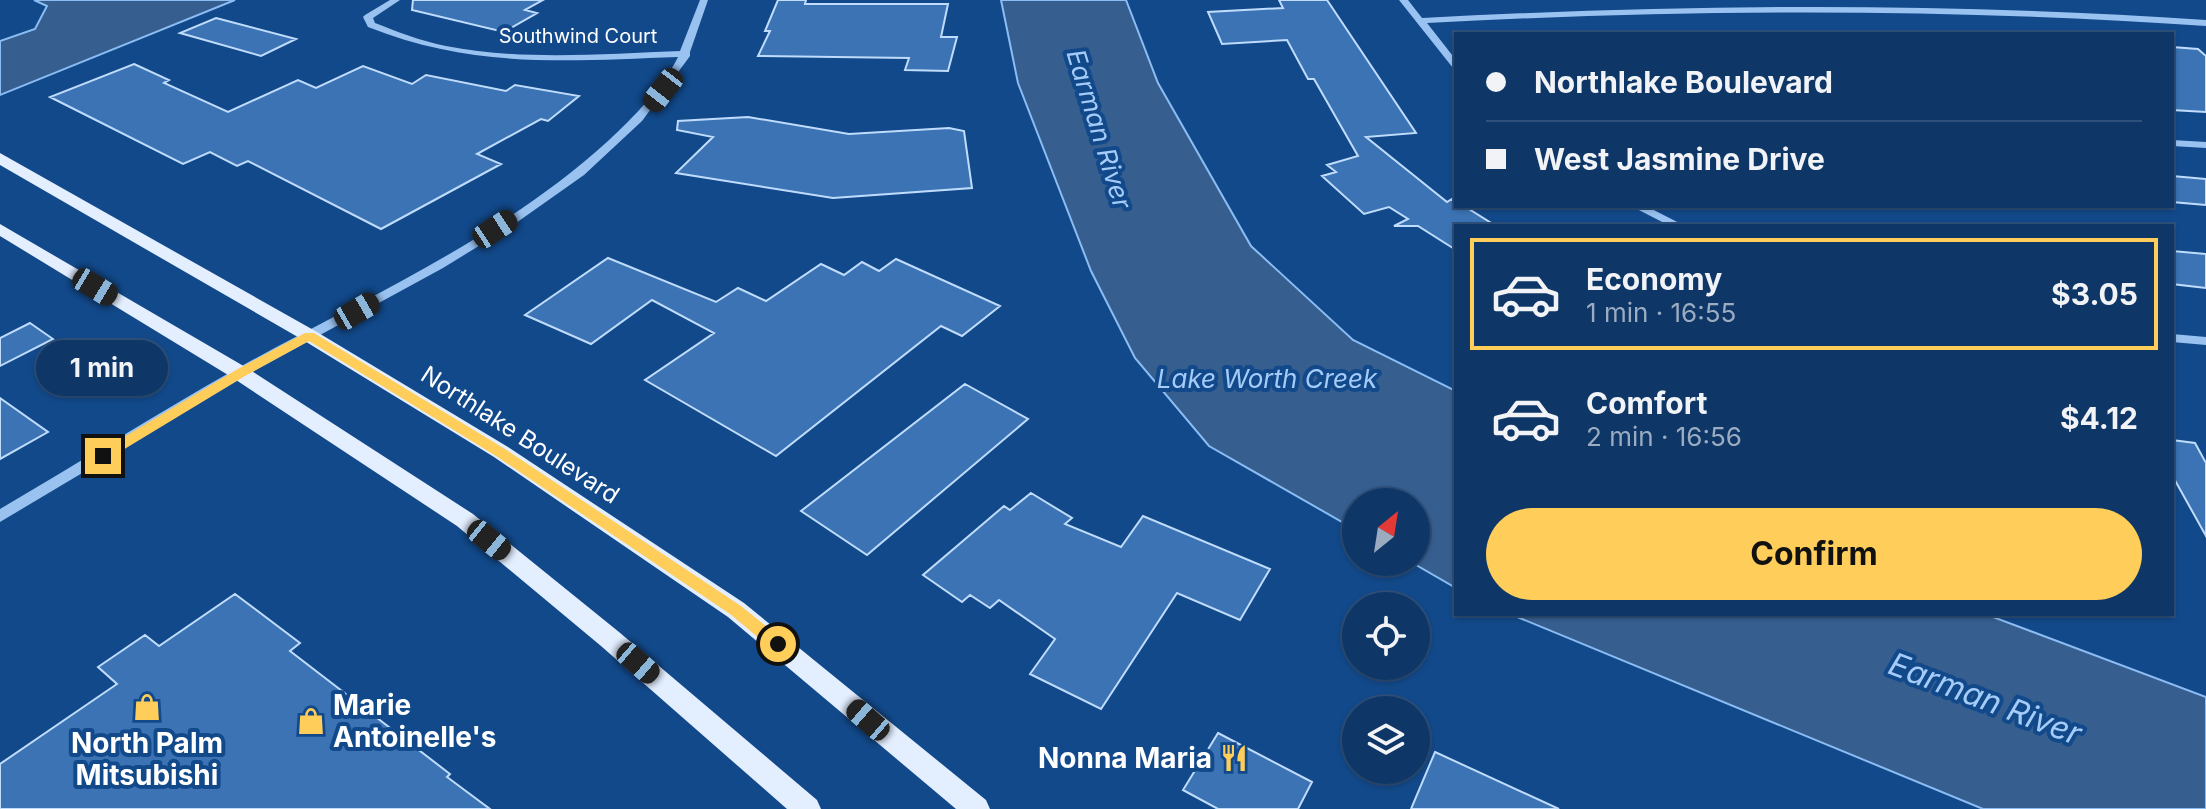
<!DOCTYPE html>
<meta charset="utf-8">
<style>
:root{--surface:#0e3768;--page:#1c4271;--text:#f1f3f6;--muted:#9bacc0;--line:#2e517c;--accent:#ffcd59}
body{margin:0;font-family:Inter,sans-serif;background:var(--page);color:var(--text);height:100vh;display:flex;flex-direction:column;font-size:30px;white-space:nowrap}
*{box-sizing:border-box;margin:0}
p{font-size:26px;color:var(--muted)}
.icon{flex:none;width:44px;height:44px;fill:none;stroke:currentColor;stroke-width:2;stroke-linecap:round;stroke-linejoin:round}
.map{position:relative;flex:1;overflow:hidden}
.details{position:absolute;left:1454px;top:224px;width:720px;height:392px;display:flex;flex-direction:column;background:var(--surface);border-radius:0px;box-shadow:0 2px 6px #0004,0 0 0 2px var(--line)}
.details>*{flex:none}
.guide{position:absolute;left:1454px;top:32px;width:720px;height:176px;border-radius:0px;box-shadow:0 2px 6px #0004,0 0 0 2px var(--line);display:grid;align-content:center;height:176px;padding:0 32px;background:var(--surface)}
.needle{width:52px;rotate:30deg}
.tools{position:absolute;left:1342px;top:488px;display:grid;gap:16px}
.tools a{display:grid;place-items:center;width:88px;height:88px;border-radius:50%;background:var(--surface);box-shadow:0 2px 6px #0004,0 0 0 2px var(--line);font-size:40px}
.end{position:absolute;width:36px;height:36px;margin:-18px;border:10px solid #ffcd59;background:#111;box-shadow:0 0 0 4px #111}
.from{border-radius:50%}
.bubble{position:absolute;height:56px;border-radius:28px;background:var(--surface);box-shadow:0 2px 6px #0004,0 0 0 2px var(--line);font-size:26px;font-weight:700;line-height:56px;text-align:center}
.car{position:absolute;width:24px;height:48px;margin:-24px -12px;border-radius:10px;box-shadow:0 0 6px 2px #0007;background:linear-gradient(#222 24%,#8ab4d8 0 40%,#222 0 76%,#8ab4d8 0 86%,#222 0)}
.guide b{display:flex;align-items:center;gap:28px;height:76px;font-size:30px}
.guide b+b{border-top:2px solid var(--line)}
.guide i{width:20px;height:20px;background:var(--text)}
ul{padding:14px 0 0;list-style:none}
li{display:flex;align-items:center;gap:24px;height:112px;margin:0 16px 12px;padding:0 16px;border:4px solid transparent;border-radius:0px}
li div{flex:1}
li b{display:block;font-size:30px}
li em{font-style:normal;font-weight:700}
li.on{border-color:var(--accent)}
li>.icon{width:72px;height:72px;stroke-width:1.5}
.action{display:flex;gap:16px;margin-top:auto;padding:16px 32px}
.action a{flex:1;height:92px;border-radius:48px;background:var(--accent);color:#111;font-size:32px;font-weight:700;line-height:92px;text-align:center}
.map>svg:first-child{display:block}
</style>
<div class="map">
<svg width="2206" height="809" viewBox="0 0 2206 809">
<rect width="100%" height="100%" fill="#12498a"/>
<path fill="#365f90" stroke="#8bbdf4" stroke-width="2" d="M34,0H235L0,95V41L35,29L47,6Z
M1001,0H1126L1158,83L1251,246L1353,340L1456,391V588L1411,562H1416V502H1356V530L1209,446L1135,358L1091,271L1018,83Z
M1510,614H1985L2206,697V809H1983Z"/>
<path fill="#3b73b4" stroke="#c0dcfc" stroke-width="2" d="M413,0H543L525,10L537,13L504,32L412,10Z
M778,0H806L805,4H948L941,37H957L948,71L905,70L909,58L758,56L770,31H765Z
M1279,0H1327L1416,133L1366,137L1447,202L1452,199L1456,206H1464L1496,226H1456V250L1418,226H1394L1408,219L1389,207L1364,214L1322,176L1336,172L1327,165L1358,156L1314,79H1308L1287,40L1222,44L1208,12L1283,8Z
M216,18L296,39L261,56L180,33Z
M2172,47L2198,49L2206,56V112L2172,110Z
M134,64L169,80L164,83L228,112L298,80L316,88L363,66L412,84L426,75L506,91L515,85L579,96L548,121L541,119L477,154L501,164L381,229L248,161L237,166L210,152L183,164L50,97Z
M748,117L849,134L949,128L964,131L972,188L833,198L676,173L713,137L677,130L678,121Z
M2172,176L2206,179V205L2172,202Z
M2172,251L2206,254V288L2172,284Z
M608,258L716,302L738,288L766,301L821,264L844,275L862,262L879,271L896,259L1000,306L962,336L941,326L776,456L645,380L714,333L652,300L591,344L525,315Z
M30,323L53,339L0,366V338Z
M965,384L1028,419L867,555L801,511Z
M0,398L48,432L0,459Z
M2172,440L2195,443L2206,463V536L2172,475Z
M1031,493L1072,518L1065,524L1121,547L1143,516L1270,569L1240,620L1177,593L1101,709L1030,674L1055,639L999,600L990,608L970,595L962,602L923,575L1004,506L1010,510Z
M235,594L300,643L290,651L450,774L447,777L490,809H0V764L117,684L98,667L145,635L159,646Z
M1218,733L1312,782L1298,809H1218L1183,790Z
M1435,752L1559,809H1411Z"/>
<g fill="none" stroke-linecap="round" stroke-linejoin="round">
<path fill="#99c2f1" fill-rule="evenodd" d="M390,0H400L373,18L375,23C398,32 421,41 446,46C522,61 603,54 680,51L700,0H708L690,52V56L642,121L584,175L516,223L443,268L245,376L0,522V509C79,463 156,414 236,369C363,299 499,240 608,141C632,119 664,86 678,57C567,61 474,69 368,27L363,17L365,15Z
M1399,0H1408L1422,18C1684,4 1944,2 2206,20V26C1946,8 1687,9 1427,23L1456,60V69L1453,68Z
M2172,140L2206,142V148L2172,146Z
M1631,206H1646L1685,226H1670Z
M2172,334L2206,337V345L2172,342Z"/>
<path fill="#e3eeff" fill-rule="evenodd" d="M0,153L317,332L508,447L744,603L986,800L990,809H956L728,617L494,457L303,340L0,165Z
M0,224L247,368L473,514L619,632L817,800L821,809H787L601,646L457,526L233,378L0,236Z"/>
</g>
<path fill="#ffcd59" d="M305,333H314L505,449L741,606L783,640V649H772L730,614L496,456L309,341L245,376L108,459H99V452L236,370Z"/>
<defs>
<g id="shop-bare" transform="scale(2.16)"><path d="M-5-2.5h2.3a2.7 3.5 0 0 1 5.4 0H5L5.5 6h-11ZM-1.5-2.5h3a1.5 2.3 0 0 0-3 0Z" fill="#ffcd59" stroke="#12498a" stroke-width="2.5" paint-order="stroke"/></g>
<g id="restaurant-bare" transform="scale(2.16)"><path d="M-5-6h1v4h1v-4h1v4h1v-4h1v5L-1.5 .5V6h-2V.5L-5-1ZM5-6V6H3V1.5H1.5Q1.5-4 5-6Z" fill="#ffcd59" stroke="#12498a" stroke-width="2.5" paint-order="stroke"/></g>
</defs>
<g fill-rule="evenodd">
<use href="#shop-bare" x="147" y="707"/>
<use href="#shop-bare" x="311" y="721"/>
<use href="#restaurant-bare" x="1234" y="758"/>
</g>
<g text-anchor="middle" stroke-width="8" stroke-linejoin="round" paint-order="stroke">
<g font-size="20" fill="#fff" stroke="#12498a">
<text x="578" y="43">Southwind Court</text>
</g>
<g font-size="24" fill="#fff" stroke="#12498a">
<text transform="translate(520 435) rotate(33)" y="8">Northlake Boulevard</text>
</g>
<g font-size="26" font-style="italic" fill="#a5ccf8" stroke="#12498a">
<text transform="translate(1099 129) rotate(73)" y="9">Earman River</text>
<text x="1267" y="388">Lake Worth Creek</text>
</g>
<g font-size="28" font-weight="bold" fill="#fff" stroke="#12498a" text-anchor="start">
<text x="333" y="715">Marie<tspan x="333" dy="32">Antoinelle's</tspan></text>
<text x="147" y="753" text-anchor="middle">North Palm<tspan x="147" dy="32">Mitsubishi</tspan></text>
<text x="1212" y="768" text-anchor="end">Nonna Maria</text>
</g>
<g font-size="32" font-style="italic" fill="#a5ccf8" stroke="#12498a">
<text transform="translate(1985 699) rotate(21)" y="11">Earman River</text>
</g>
</g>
</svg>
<div class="tools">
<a><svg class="needle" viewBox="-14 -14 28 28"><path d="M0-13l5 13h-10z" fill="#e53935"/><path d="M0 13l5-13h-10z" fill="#9bacc0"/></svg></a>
<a><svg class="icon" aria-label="locate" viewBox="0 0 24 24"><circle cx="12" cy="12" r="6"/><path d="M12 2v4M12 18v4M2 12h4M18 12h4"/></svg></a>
<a><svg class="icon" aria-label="layers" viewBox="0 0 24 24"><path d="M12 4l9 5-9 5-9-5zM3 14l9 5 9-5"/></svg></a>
</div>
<i class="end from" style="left:778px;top:644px"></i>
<i class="end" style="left:103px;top:456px"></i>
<div class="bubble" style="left:36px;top:340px;width:132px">1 min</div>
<i class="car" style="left:663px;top:90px;rotate:218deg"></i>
<i class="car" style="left:495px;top:229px;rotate:57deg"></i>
<i class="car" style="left:95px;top:287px;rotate:121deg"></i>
<i class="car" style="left:357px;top:311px;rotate:60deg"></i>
<i class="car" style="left:489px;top:540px;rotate:129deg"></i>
<i class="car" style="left:638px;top:663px;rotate:131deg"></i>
<i class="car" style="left:868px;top:720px;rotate:311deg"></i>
<div class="guide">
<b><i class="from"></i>Northlake Boulevard</b>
<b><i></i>West Jasmine Drive</b>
</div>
<section class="details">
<ul>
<li class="on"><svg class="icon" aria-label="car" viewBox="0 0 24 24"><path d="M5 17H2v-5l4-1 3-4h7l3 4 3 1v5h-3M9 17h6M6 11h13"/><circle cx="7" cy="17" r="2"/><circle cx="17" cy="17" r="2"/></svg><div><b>Economy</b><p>1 min · 16:55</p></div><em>$3.05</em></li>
<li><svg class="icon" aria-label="car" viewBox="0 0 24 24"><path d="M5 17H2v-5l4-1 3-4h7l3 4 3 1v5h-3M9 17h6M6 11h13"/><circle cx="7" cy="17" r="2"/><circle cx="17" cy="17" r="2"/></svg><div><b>Comfort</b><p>2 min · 16:56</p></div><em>$4.12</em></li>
</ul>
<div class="action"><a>Confirm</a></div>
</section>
</div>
